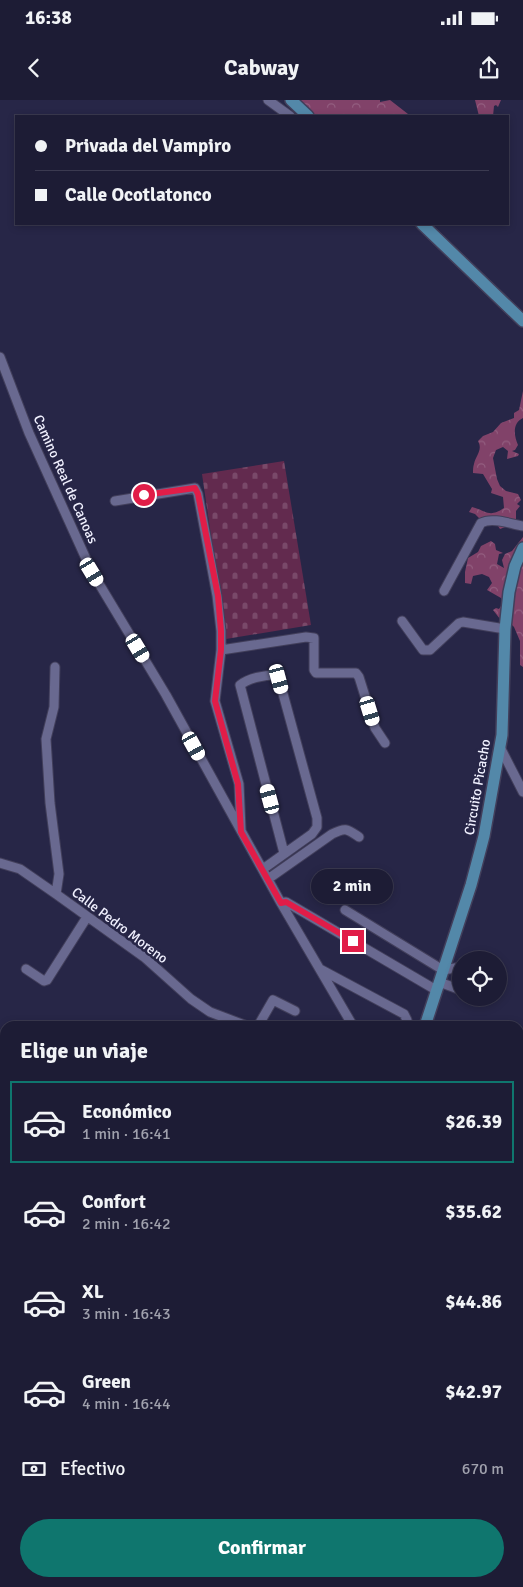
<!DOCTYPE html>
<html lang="es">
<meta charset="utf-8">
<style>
:root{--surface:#1d1c35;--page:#25253d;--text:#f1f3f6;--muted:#a0a1ad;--line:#3b3a50;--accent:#0f766e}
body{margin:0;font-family:Signika,sans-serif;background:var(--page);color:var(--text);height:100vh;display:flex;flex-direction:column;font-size:19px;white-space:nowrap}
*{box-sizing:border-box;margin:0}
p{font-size:16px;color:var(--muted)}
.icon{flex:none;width:28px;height:28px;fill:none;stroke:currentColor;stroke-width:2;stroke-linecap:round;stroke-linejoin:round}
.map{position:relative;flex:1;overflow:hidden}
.panel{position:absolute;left:0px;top:921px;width:524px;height:566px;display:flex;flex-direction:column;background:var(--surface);border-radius:15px 15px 0 0;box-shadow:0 2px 8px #0003,0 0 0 1px var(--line)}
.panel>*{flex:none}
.guide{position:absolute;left:15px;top:15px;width:494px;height:110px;border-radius:0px;box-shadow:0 2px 8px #0003,0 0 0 1px var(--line);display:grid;align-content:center;height:110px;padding:0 20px;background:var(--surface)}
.tools{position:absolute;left:452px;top:851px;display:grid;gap:10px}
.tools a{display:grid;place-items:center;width:55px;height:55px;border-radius:50%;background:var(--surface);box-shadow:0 2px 8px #0003,0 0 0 1px var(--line);font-size:25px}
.end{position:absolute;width:22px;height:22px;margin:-11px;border:6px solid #e11d48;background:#fff;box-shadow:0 0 0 2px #fff}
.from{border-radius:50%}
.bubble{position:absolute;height:35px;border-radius:18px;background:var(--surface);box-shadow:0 2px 8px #0003,0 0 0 1px var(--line);font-size:16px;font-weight:700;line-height:35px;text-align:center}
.car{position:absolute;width:15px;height:30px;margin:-15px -8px;border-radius:6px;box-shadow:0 0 4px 1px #0007;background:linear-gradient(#fff 24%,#345 0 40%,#fff 0 76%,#345 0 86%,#fff 0)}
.guide b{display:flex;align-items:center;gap:18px;height:48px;font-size:19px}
.guide b+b{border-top:1px solid var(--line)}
.guide i{width:12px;height:12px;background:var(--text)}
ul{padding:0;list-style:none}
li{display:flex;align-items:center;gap:15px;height:82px;margin:0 10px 8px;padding:0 10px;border:2px solid transparent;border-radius:0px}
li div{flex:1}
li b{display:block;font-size:19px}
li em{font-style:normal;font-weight:700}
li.on{border-color:var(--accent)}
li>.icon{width:45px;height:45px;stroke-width:1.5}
h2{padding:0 20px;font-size:22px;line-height:60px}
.pay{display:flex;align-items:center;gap:12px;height:55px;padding:0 20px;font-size:19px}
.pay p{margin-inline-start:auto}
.button{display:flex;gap:10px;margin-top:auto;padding:10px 20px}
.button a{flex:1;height:58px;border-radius:30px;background:var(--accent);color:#fff;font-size:20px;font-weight:700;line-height:58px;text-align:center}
.status{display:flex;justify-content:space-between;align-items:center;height:35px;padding:0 25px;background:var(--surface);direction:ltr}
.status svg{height:14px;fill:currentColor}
header{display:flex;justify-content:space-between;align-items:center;height:65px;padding:0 20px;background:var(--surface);font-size:22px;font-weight:700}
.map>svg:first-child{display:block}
</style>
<div class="status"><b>16:38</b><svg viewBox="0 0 49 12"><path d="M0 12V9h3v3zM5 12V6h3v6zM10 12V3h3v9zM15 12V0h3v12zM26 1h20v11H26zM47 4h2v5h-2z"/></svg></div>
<header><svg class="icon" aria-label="back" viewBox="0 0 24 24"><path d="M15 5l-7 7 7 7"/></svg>Cabway<svg class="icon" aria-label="share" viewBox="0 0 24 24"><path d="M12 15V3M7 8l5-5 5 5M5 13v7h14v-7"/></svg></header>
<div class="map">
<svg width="523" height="1487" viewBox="0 0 523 1487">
<defs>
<pattern id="forest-crowns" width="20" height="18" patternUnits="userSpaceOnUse" patternTransform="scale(1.25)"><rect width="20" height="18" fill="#814269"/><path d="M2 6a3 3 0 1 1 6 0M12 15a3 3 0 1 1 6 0" fill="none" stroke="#935e80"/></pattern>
<pattern id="cemetery-stones" width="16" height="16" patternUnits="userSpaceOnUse" patternTransform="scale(1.25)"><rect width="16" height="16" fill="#622a4e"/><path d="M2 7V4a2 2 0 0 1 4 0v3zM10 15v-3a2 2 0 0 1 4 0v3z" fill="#794969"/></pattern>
</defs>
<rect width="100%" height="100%" fill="#272647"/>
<path fill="url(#forest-crowns)" d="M300,0H380V2L390,0L408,14L414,15V16H298L297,11Z
M475,0H501L498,7L496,5L494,6L493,16L491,14L490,16H479Z
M523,291V318C512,323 514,336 518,345L515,350L512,351L519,354L518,356L507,359L508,351L503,347L496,350L493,358L497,379L500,386L506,391L518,394L521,400L517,404L520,406L516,411V423L500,429L496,423L480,419L475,414L469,412L472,407C487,411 489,418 504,408L503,397L491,393L492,389L483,374L473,373C473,370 473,367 474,364C476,355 483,350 478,341L483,336L493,332L501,323L514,318V313L519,310Z
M523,437V567L520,565V541L514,527L512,525L506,528L501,525L500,519L493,510L496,508L499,509L503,503L501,498L487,490L492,483L489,477L482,474L473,476L471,484L465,483V472L468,458L478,452L481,446L491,441L495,444L496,450L503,453L499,454L497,464L504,468L502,460L505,454L512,451Z"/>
<path fill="url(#cemetery-stones)" d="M284,361L311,525L226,539L202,374Z"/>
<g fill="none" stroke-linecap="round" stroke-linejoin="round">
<g stroke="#423f5b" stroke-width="11">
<path id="minor" d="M268,0L290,16
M0,257L29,333L92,472L166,595L281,803L353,926
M115,401L195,388L198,394L217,496L221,531V550L215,601L239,684L241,729
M444,491L481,423C492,417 511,424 523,426
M402,521L423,550H430L459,523L463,522L505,529
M221,550L306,537L314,538V570L316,573H356L359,577L375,628L385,643
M55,567L54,607L46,639L50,703L59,774L56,794
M500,647L523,692
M0,763L20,769L56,794L144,857L191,899L210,912L247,926
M263,769L312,734L317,727V718L279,579L276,575C264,575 249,578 240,585L284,753
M268,779L332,734C346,727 347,729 359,737
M281,803L286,802L436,890
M345,810L443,870L461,867
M26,869L44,881L47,880L87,817
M320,869L404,914L407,920V926
M439,882L461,890
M258,926L273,900L295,911
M0,1040L5,1046
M519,1056H523
M0,1068L5,1066
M0,1093L5,1090
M0,1153L5,1147
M0,1192L5,1190
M0,1231L5,1229
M519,1385L523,1390
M61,1482L67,1487
M129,1482L131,1487
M137,1482L138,1487
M150,1482L155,1487
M295,1482V1487
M388,1482L392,1487
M278,1487L280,1482
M434,1487L435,1482
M500,1487L502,1482"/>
</g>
<g stroke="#423f5b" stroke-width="14">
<path id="major" d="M291,0L308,16
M422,124L523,221
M425,926L471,785L484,736L502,635L505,529L509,492L515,466L523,448
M519,1304L523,1307"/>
</g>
<use href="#minor" stroke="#696990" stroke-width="9"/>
<use href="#major" stroke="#5388a9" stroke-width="11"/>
</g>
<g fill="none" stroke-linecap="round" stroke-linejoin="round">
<path stroke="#e11d48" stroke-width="6" d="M144,395L195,388L198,394L218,496L221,531V550L215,601L238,684L241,732L281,803L286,802L353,841"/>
</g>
<g text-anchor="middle" stroke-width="5" stroke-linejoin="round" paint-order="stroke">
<g font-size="14" fill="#f1f1ff" stroke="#272647">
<text transform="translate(66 379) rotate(66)" y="5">Camino Real de Canoas</text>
<text transform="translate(477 687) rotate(-80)" y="5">Circuito Picacho</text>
<text transform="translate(120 825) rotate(37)" y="5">Calle Pedro Moreno</text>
</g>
</g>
</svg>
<div class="tools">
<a><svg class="icon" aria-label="locate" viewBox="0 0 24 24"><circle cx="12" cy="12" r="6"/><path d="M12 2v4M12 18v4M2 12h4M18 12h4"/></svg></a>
</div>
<i class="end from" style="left:144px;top:395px"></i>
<i class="end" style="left:353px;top:841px"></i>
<div class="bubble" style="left:311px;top:769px;width:82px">2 min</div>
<i class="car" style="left:92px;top:472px;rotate:149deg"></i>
<i class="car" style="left:138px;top:548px;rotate:149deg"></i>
<i class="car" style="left:279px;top:579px;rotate:165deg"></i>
<i class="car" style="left:370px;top:611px;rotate:163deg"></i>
<i class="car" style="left:194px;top:646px;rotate:151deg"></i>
<i class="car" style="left:270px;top:699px;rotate:345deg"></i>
<div class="guide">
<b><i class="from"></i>Privada del Vampiro</b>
<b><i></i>Calle Ocotlatonco</b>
</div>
<section class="panel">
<h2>Elige un viaje</h2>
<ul>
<li class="on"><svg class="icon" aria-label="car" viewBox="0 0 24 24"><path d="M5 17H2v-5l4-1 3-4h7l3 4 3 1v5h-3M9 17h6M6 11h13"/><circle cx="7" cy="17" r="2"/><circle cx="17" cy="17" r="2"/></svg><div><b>Económico</b><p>1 min · 16:41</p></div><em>$26.39</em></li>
<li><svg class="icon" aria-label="car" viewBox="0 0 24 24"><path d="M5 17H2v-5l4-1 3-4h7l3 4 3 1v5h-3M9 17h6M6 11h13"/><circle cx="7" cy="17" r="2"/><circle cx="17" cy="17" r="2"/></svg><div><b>Confort</b><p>2 min · 16:42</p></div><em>$35.62</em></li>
<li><svg class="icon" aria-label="car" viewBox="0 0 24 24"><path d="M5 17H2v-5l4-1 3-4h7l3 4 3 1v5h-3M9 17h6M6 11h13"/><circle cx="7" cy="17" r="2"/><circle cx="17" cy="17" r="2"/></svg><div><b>XL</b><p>3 min · 16:43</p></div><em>$44.86</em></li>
<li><svg class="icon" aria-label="car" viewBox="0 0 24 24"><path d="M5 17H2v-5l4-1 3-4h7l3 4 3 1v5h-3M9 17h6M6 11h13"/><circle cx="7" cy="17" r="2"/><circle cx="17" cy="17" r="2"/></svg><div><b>Green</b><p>4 min · 16:44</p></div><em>$42.97</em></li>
</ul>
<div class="pay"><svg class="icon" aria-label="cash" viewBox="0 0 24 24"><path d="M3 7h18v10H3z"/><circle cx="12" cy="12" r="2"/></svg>Efectivo<p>670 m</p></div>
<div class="button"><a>Confirmar</a></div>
</section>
</div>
